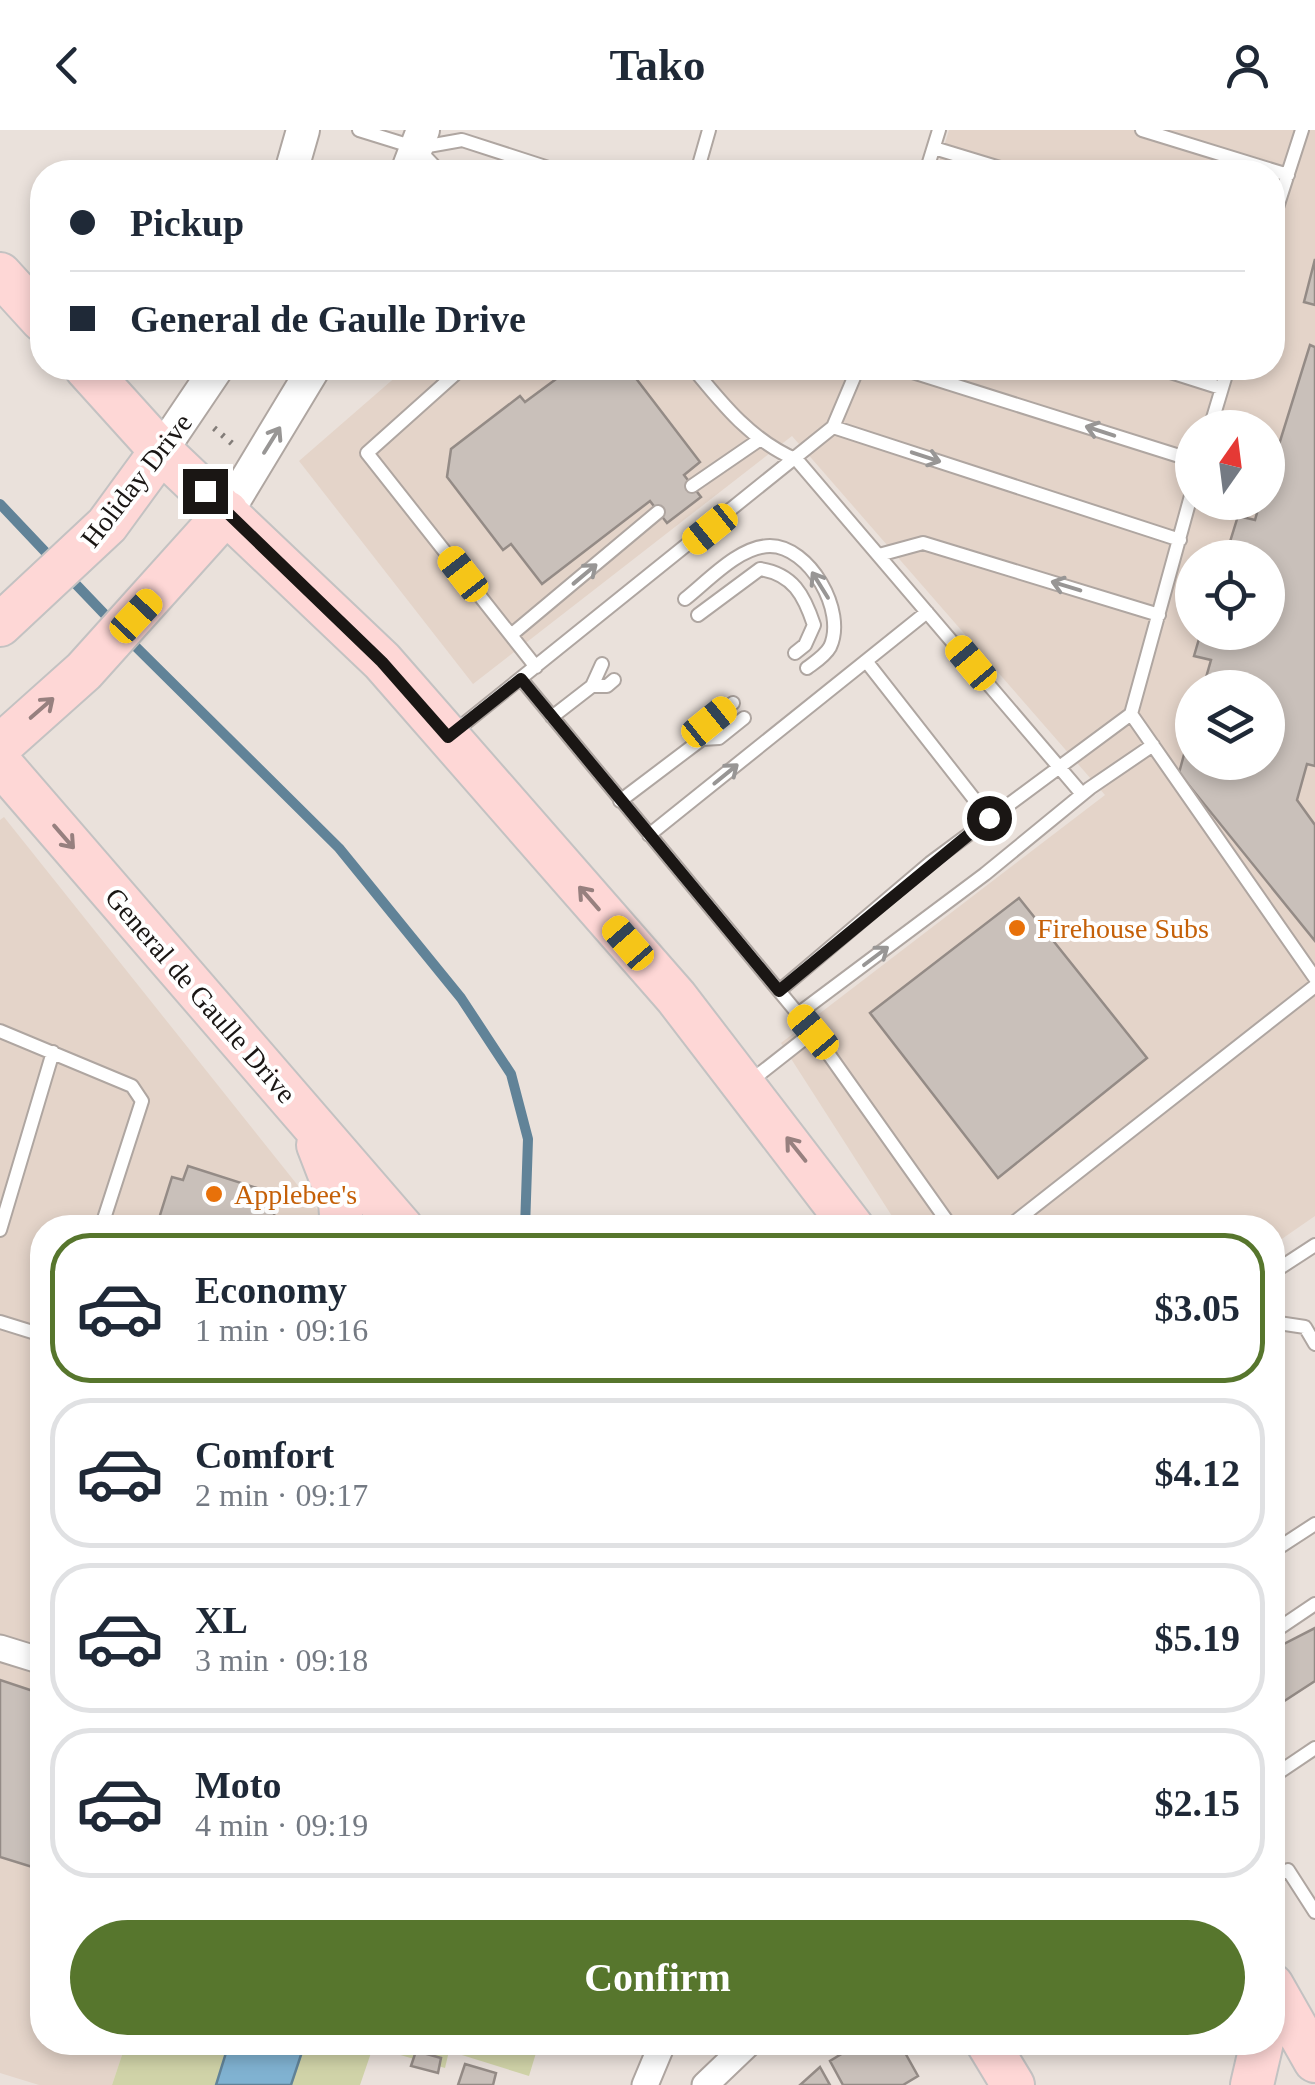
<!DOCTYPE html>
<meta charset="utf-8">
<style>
:root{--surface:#fff;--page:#f2f2f3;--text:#1f2937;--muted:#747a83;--line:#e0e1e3;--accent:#57762d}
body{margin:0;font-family:Georgia,serif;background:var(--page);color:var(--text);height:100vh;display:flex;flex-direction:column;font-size:38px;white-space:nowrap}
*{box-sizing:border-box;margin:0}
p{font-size:32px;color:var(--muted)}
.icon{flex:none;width:55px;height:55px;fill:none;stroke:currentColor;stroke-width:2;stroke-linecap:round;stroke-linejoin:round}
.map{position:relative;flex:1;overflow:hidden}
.side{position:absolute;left:30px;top:1085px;width:1255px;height:840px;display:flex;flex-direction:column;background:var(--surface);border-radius:40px;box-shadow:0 5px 15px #0003}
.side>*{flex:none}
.top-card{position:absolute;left:30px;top:30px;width:1255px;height:220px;border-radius:40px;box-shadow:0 5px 15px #0003;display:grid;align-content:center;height:220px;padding:0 40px;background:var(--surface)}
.needle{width:65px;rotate:14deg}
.tools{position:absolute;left:1175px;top:280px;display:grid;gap:20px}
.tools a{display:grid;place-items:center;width:110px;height:110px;border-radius:50%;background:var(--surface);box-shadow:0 5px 15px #0003;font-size:50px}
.end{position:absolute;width:45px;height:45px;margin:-22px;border:12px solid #1a1614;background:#fff;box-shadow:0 0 0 5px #fff}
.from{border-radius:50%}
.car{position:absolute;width:30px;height:60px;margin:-30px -15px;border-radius:12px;box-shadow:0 0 8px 2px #0007;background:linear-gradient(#f5c518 24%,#345 0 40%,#f5c518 0 76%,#345 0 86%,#f5c518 0)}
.top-card b{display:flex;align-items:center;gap:35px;height:95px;font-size:38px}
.top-card b+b{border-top:2px solid var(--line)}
.top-card i{width:25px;height:25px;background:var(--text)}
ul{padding:18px 0 0;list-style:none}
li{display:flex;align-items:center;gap:30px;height:150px;margin:0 20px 15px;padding:0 20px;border:5px solid var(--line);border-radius:40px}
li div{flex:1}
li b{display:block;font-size:38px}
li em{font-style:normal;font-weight:600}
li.selected{border-color:var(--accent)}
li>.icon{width:90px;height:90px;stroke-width:1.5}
.action{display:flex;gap:20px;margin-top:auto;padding:20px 40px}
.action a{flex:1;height:115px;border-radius:60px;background:var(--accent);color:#fff;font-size:40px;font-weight:600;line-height:115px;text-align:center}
header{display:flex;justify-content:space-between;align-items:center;height:130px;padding:0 40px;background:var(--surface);font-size:45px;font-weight:600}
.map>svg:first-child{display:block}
</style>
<header><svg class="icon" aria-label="back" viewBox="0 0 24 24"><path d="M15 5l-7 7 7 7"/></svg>Tako<svg class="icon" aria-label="person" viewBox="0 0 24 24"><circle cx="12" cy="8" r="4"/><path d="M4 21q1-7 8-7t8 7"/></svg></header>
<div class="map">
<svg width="1315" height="1955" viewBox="0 0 1315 1955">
<rect width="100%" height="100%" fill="#eae1db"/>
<path fill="#e4d4c9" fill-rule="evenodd" d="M949,0H1315V1086L1273,1115L1272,1098L899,1097L781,913L1105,665L792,306L473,554L299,331L406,238H1272V42H936ZM1192,298H1268V372H1192ZM1192,428H1268V502H1192ZM1192,558H1268V632H1192Z
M4,687L319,1082L322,1097L42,1098V1912L126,1913L112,1955H39L0,1943V690Z"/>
<path fill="#d0d3a8" d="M126,1913V1912L229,1913L216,1955H112Z
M305,1913H539L529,1946L449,1921L445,1938L373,1917L360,1955H291Z"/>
<path fill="#80b2d1" stroke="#618398" stroke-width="2.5" d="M229,1913V1912L305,1913L291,1955H216Z"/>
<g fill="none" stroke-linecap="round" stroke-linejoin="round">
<path stroke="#618398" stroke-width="10" d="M0,374L53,430
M68,446L112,492
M127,508L339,718L461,868L511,944L528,1009L525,1098"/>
</g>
<path fill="#c9c0ba" stroke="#948b86" stroke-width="2.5" d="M1315,129V175L1304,172Z
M1310,215L1315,217V636L1307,634L1297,670L1315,695V811L1179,643L1192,595V632H1268V558H1203L1211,530L1194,526L1201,502H1268V428H1225L1238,386L1255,390L1260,372H1268V350Z
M571,238H628L700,332L684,345L701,367L667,393L650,371L542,454L511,414L503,420L447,347L451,319L520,266L525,272Z
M1019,768L1147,928L998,1048L870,883Z
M188,1036L263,1060L259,1069L277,1075L270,1098H156L172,1047L183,1050Z
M1315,1498V1551L1272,1579V1525L1280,1521L1278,1517Z
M0,1550L42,1564V1740L0,1727Z
M861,1912H899L918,1946L903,1955H843L830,1931Z
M416,1921L441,1928L438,1943L411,1936Z
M465,1934L496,1943L493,1955H458Z
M820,1937L830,1955H800Z"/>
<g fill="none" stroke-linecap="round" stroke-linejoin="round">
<g stroke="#afa6a1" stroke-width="16">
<path id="service" d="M359,0L417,18L462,10L561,42
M1142,0L1288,45
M934,18L1013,42
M419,20L440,42
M697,42L709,0
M926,42L939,0
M1272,93L1302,0
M462,238L367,323L536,537
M693,238C723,275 752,311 797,330L1082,664
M900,238L1192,330
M1158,238L1221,258
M833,297L1180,410
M1210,298L1228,238
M692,356L759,310
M1192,362L1131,584L1315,848
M879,425L923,413L1159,485
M685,469C707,452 739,416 770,416C809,416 847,481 830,517C825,526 815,532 807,538
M698,485L760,439C793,444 804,465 814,495L805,515L795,523
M511,505L658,382
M866,531L989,688
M521,549L813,902L952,1098
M592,556L602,534
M552,587L592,556H607L614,550
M454,602L833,297L858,238
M702,609L719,608L744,588
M620,671L702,609L709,592L733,573
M649,705L927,482
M779,861L930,733L1131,584
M798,884L985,744L1090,658L1153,615
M0,901L132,956L142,971L101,1098
M748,953L813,902
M1007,1098L1315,856
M0,1100L53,922
M1272,1143L1315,1115
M0,1192L42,1205
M1272,1192L1305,1197L1315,1214
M1272,1422L1315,1394
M1272,1503L1315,1474
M1272,1647L1315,1618
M1272,1748L1288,1740L1315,1782"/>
</g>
<g stroke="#afa6a1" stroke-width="29">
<path id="minor" d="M0,1518L42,1531
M645,1955L663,1912
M705,1955L750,1912"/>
</g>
<g stroke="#afa6a1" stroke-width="36">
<path id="tertiary" d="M291,42L303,0
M407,42L423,0
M161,321L217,238
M227,382L314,238"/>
</g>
<g stroke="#c3c2c2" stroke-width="46">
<path id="primary" d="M0,144L42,190
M86,238L161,321L382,531L676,867L853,1098
M0,495L107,395L161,321
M0,616L84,541L227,382
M0,633L402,1098
M318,1015L340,1072L342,1098
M1272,1855L1315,1931
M987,1912L1013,1955
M1252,1955L1262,1912"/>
</g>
<path stroke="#827c78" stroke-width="6" stroke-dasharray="2.5 8" stroke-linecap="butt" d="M152,238L164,250
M214,298L235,316"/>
<use href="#service" stroke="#fff" stroke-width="12"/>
<use href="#minor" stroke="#fff" stroke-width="25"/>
<use href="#tertiary" stroke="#fff" stroke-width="32"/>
<use href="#primary" stroke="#fed7d6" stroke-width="42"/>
</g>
<defs><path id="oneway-shaft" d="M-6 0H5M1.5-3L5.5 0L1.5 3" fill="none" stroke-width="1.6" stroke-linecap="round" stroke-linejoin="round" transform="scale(2.5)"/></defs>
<g stroke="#989695">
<use href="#oneway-shaft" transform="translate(1100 301) rotate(-162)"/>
<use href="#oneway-shaft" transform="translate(272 310) rotate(-58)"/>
<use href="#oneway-shaft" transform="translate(926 327) rotate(18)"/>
<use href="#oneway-shaft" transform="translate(585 444) rotate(-40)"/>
<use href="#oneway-shaft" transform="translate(820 455) rotate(-122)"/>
<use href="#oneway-shaft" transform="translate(1066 456) rotate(-163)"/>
<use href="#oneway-shaft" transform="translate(726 644) rotate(-39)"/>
<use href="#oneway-shaft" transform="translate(876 826) rotate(-37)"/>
</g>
<g stroke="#97807f">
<use href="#oneway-shaft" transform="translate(42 578) rotate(-41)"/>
<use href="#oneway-shaft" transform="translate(64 707) rotate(49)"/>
<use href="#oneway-shaft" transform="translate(589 768) rotate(-131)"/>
<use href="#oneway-shaft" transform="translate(796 1019) rotate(-129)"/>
</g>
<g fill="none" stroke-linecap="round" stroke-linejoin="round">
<path stroke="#1a1614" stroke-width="12" d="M205,361L382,532L448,607L521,549L779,861L989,688"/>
</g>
<g fill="#e8710a" stroke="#fff" stroke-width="4">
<circle cx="1017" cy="798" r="10"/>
<circle cx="214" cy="1064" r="10"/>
</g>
<g text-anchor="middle" stroke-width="8" stroke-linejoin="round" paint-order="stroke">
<g font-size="28" fill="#1a1614" stroke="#fff">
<text transform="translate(136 350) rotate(-52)" y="10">Holiday Drive</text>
<text transform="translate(201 865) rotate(49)" y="10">General de Gaulle Drive</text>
</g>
<g font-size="28" fill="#c56008" stroke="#fff" text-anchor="start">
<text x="1037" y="808">Firehouse Subs</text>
<text x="234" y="1074">Applebee's</text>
</g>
</g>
</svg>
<div class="tools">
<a><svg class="needle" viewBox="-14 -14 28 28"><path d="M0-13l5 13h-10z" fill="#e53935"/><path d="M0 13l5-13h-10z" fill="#747a83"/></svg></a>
<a><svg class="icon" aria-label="locate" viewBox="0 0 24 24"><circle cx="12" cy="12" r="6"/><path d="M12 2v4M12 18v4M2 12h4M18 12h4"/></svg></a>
<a><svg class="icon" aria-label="layers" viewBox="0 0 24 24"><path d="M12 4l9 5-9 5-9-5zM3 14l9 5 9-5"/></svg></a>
</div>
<i class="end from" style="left:989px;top:688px"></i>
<i class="end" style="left:205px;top:361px"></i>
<i class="car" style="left:710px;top:399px;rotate:231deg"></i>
<i class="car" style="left:463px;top:444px;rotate:322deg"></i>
<i class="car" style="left:136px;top:486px;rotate:43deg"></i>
<i class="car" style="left:971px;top:533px;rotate:320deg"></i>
<i class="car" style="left:709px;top:592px;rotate:51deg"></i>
<i class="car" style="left:628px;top:813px;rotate:319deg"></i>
<i class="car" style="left:813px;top:902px;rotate:320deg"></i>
<div class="top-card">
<b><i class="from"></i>Pickup</b>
<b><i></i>General de Gaulle Drive</b>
</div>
<section class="side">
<ul>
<li class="selected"><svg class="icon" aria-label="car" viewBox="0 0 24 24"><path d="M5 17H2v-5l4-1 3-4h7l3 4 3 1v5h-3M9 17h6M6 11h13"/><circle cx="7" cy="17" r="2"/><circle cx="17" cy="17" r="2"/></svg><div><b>Economy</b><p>1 min · 09:16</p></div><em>$3.05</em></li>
<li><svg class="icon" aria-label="car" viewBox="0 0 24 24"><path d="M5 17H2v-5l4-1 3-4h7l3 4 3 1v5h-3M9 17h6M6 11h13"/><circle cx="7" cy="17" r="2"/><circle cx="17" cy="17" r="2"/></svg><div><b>Comfort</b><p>2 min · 09:17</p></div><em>$4.12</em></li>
<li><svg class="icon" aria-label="car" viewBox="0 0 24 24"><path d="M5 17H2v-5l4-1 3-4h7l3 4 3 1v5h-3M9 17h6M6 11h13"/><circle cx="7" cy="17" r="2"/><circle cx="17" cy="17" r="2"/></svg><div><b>XL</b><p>3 min · 09:18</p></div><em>$5.19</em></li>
<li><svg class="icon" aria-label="car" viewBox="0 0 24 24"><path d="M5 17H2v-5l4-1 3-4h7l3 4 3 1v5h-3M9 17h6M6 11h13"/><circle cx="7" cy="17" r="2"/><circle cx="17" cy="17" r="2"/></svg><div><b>Moto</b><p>4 min · 09:19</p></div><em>$2.15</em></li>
</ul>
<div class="action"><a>Confirm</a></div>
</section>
</div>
